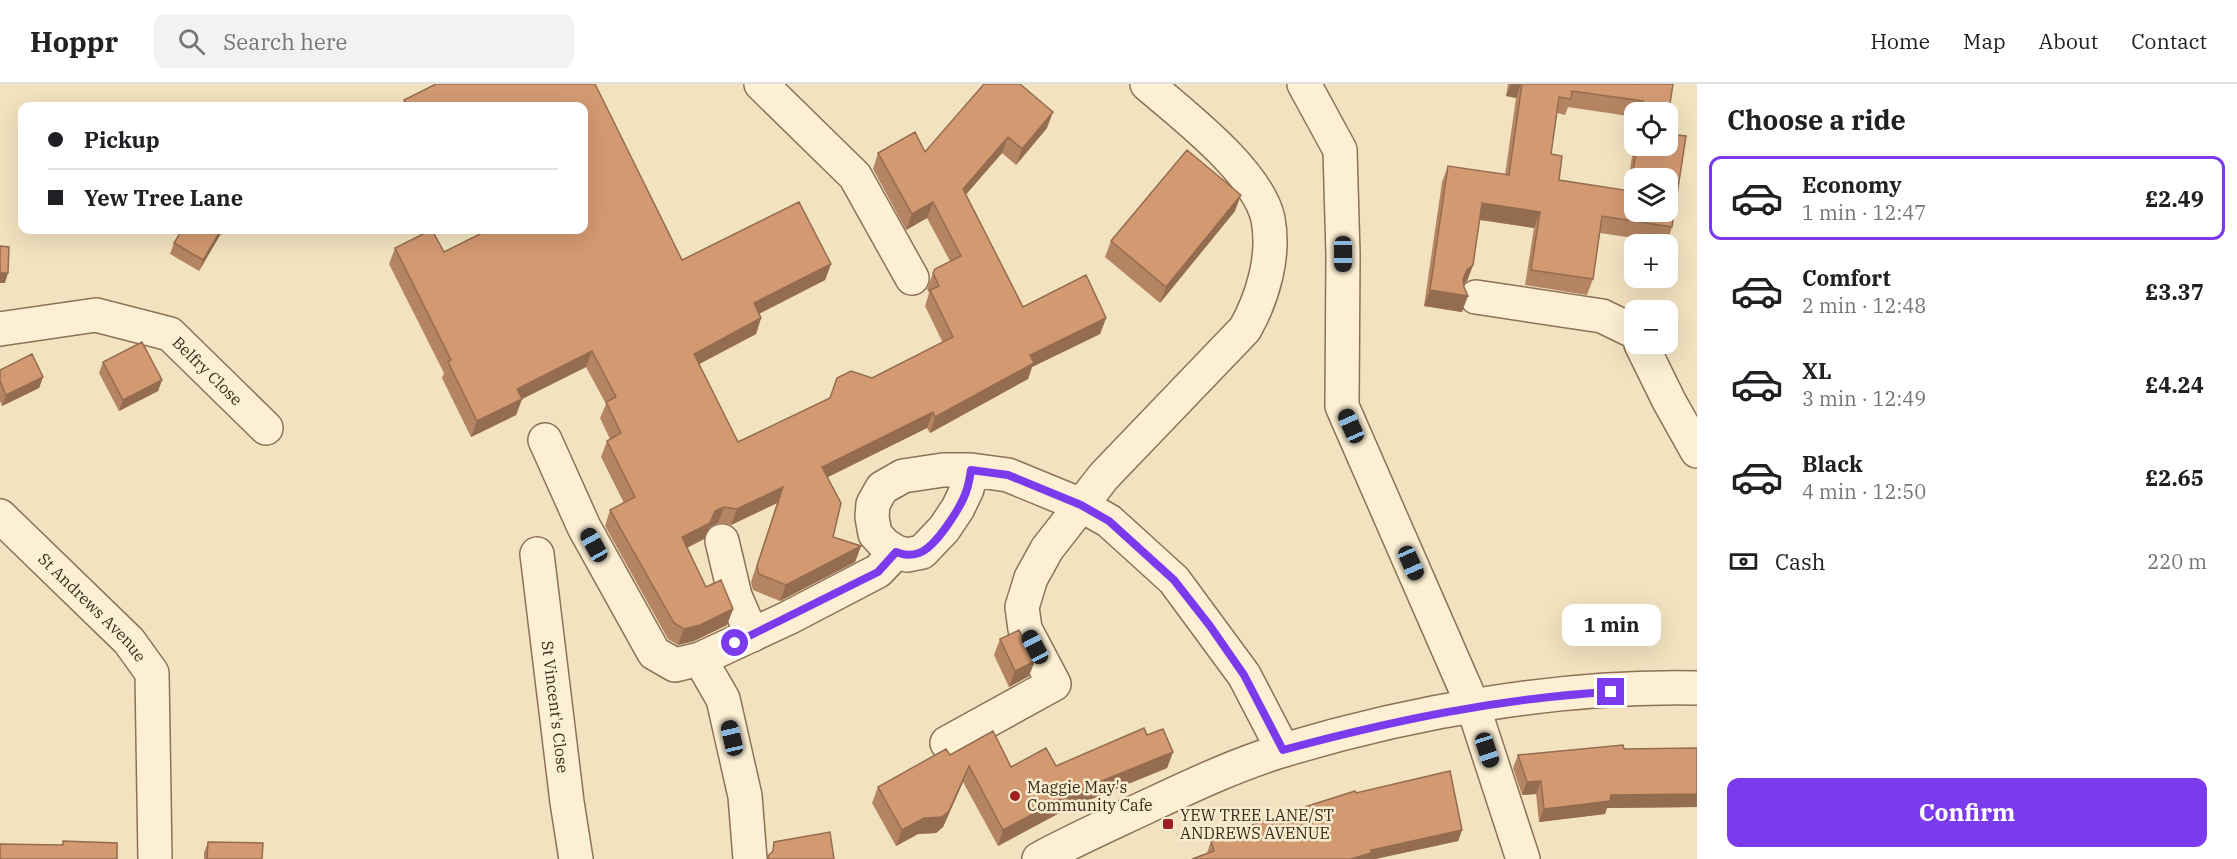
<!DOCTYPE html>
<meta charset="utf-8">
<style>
:root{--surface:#fff;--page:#f2f2f2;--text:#202124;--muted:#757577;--line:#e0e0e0;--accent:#7c3aed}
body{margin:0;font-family:"IBM Plex Serif",serif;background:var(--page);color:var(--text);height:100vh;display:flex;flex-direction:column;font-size:22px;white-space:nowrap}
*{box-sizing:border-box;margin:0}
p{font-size:20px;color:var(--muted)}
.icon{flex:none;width:33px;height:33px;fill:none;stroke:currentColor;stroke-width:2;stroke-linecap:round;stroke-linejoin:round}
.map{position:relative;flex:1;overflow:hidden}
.details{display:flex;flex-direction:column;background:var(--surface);width:540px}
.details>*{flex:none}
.hud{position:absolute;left:18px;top:18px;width:570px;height:132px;border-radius:12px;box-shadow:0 6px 24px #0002;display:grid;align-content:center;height:132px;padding:0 30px;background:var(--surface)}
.tools{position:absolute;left:1624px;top:18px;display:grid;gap:12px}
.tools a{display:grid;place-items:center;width:54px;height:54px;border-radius:12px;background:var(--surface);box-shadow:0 6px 24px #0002;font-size:30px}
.end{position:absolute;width:27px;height:27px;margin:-14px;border:8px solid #7c3aed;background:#fff;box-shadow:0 0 0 3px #fff}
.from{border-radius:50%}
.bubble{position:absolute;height:42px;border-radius:12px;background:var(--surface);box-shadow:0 6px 24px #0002;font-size:20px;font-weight:700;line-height:42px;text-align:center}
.car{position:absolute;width:18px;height:36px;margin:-18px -9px;border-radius:8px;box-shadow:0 0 4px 2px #0007;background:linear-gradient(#222 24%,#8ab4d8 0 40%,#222 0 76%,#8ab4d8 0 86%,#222 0)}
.hud b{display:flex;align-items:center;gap:21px;height:57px;font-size:22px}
.hud b+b{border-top:2px solid var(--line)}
.hud i{width:15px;height:15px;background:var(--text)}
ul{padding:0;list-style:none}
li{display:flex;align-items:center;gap:18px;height:84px;margin:0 12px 9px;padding:0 18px;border:3px solid transparent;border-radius:12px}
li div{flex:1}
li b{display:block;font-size:22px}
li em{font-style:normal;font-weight:700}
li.active{border-color:var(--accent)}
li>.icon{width:54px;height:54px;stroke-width:1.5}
h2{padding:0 30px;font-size:27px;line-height:72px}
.pay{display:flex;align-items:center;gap:15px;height:66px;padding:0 30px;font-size:22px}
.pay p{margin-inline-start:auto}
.action{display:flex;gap:12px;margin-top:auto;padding:12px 30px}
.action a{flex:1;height:69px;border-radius:12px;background:var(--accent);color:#fff;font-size:24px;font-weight:700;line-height:69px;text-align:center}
header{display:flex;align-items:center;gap:36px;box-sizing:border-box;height:84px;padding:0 30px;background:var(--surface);border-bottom:2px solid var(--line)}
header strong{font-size:28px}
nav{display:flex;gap:33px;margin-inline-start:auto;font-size:21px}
.search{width:420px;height:54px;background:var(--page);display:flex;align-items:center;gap:15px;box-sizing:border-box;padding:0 21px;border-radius:12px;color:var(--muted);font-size:22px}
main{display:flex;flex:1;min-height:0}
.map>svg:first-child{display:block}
</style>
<header>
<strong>Hoppr</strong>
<div class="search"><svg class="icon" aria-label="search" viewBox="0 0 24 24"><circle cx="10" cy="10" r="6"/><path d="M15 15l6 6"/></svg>Search here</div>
<nav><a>Home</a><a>Map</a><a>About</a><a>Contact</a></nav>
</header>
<main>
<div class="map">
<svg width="1697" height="775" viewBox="0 0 1697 775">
<rect width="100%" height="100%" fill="#f2e2bf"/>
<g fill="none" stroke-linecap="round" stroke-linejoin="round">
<g stroke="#8c7256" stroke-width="36">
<g id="minor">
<path d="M761,0L855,92L912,194"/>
<path d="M1304,0L1340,66L1343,170L1342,322L1473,622L1523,775"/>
<path d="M1476,213L1602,232L1635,248"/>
<path id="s1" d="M0,245L96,231L170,250L266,344"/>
<path d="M1641,260L1669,317L1697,367"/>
<path d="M545,356L584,443L654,569L675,581L700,575L788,534L878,487L896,468"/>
<path d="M971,386L967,405L958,424L944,445L922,468L907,471L896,468L885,461L875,450L872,433L873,420L882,404L903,392L943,386H971L1008,391L1081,421L1109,437L1174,496L1244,591L1283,666"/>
<path id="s2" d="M0,432L129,557L152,589L155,775"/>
<path d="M722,457L735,512L752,551"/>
<path id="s3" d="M537,470L567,718L576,775"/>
<path d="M700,575L723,615L745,712L750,775"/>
<path d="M947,659L1054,600L1025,545L1022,523L1031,494L1047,465L1104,392L1245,245C1263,213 1275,172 1268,135C1258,88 1183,31 1147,0"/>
<path d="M1039,775C1074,756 1110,740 1146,723C1191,702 1237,680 1284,666C1413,627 1562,601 1697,604"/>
</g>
</g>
<use href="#minor" stroke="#fcefd3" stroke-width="33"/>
</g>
<path fill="#b58462" d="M595,0L682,176L831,180L825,196L759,230L761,234L756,250L699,280L738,358L829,315L837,294H872L943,259L925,222L929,209L927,205L933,189L950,177L927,134L906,146L873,85L878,69L925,68L1047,44L1016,81L1002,69L965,111L1023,223L1106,234L1100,250L1032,283L1028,295L930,349L927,344L827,393L833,453L861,462L855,478L780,517L753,506L751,498L777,419L731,441L718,439L710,443L704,455L687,464L706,503L733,525L727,541L694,557L678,561L668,555L605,442L610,426L624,419L601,373L607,357L610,355L600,334L606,320L586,283L522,315L516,331L471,353L442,294L444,289L389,180L395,164L444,168L584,146V22H402L404,16Z
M1508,0H1673L1668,28H1635V33L1568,23L1565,31L1557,29L1551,70L1559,96L1627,107L1635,51V62H1668L1672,143L1667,159L1600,149L1593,195L1587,211L1525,201L1534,144L1479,136L1473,181L1467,197L1464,200L1462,228L1424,222L1442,98L1448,82L1505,91L1516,14L1506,12Z
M1235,127L1160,219L1105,173L1111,157Z
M182,146H223L199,187L170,170L174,159Z
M103,278L162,296L158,307L119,327L99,289Z
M0,286L43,293L39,304L2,322L0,317Z
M1000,555L1029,592L1009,603L994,571Z
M1147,651L1173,668L1167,684L1067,725L998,762L963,698L943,743L936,749L918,750L896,762L872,719L878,703L950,671L1011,683L1056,682Z
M1697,664V723L1607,724L1605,730L1539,738L1536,710L1522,711L1513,684L1518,671Z
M1356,709L1462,746L1458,757L1375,775H1192L1207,769L1211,757Z
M208,758L262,775H204V769Z"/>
<path fill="#946c50" d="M1511,0H1521L1516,14L1506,12Z
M1053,28L1047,44L1016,81L1022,65Z
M1008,53L1002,69L957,121L963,105Z
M1241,111L1235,127L1160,219L1166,203Z
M933,118L927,134L906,146L912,130Z
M1482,119L1540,128L1534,144L1476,135Z
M221,146H223L199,187L203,176Z
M831,180L825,196L748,235L754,219Z
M1473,181L1467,197L1461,202L1468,212L1462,228L1424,222L1430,206L1467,186Z
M0,189H8L5,199H0Z
M761,234L756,250L688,286L694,270Z
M1106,234L1100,250L1032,283L1028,295L930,349L935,333L1030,271Z
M592,267L586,283L522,315L516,331L471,353L477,337L517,305Z
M43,293L39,304L2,322L6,311Z
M162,296L158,307L119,327L123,316Z
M933,328L927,344L816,399L822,383Z
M783,403L777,419L731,441L737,425Z
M724,423L718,439L710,443L704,455L676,469L682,453L715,427Z
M861,462L855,478L780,517L786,501Z
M733,525L727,541L694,557L678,561L684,545Z
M1035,577L1029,592L1009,603L1015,587Z
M1173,668L1167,684L1067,725L998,762L1003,746L1072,709Z
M969,682L963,698L943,743L936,749L918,750L896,762L902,746L924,734Z
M1541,697L1536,710L1522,711L1527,698Z
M1697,710V723L1607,724L1605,730L1539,738L1544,725L1611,711Z
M1462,746L1458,757L1375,775H1351L1371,766Z"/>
<path fill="#d39a72" stroke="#946c50" stroke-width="1.5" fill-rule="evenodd" d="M436,0H595L682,176L799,118L831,180L754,219L761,234L694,270L738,358L830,314L837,294L851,287L872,294L953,253L930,206L939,202L933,189L935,185L961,172L933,118L912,130L878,69L915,48L925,68L984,0H1020L1053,28L1022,65L1008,53L963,105L1023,223L1086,191L1106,234L1030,271L1034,279L935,333L933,328L822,383L841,419L833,453L861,462L786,501L759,490L757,482L783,403L737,425L724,423L715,427L710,439L682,453L706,503L721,496L733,525L700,541L684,545L674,539L610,426L635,413L607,357L621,349L606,318L616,313L592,267L517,305L522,315L477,337L448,278L451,276L395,164L431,146H432L444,168L488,146H584V22H408L404,16Z
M1522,0H1673L1668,33V28H1642L1643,17L1572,7L1571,15L1559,13L1551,70L1562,72L1559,96L1630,107L1637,62H1668V50L1686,52L1672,143L1602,132L1593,195L1531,186L1540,128L1482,119L1473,181L1467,186L1463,195L1464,203L1468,212L1430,206L1448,82L1509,91ZM1635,94H1668V128H1635Z
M1187,66L1241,111L1166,203L1111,157Z
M182,146H221L203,176L174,159Z
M0,162L9,163L8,189H0Z
M142,258L162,296L123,316L103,278Z
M32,270L43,293L6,311L0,297V286Z
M1019,546L1035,577L1015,587L1000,555Z
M1144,644L1147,651L1163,645L1173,668L1072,709L1003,746L969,682L949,727L942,733L924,734L902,746L878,703L946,665L950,671L993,647L1011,683L1046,664L1056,682Z
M1623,661L1624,665L1697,664V710L1611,711L1610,717L1544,725L1541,697L1527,698L1518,671Z
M1450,687L1462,746L1371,766V769L1351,775H1192L1214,767L1211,757L1270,734L1355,707L1356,709Z
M830,748L834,775H769L768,772L773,767L774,758Z
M63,757L117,759V775H0V760L63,761Z
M208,758L263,759L262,775H207Z"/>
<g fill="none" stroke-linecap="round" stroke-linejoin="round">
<path stroke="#7c3aed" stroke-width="8" d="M735,559L878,488L896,468C904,471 910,472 919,469C936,463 962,422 967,405C969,399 970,392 971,386L1008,391L1081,421L1109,437L1174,496L1210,542L1244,591L1283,666C1391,637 1499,614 1611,608"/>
</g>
<g fill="#a02022" stroke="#f8eccf" stroke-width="2">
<circle cx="1015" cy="712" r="6"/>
<rect x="1162" y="734" width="12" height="12" rx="3"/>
</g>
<g text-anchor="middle" stroke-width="5" stroke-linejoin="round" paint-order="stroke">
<g font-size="16" fill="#3a2a1c" stroke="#f8eccf">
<text dy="6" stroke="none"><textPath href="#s1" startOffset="226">Belfry Close</textPath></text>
<text dy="6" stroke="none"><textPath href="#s2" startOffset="130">St Andrews Avenue</textPath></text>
<text dy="6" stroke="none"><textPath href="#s3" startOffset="154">St Vincent's Close</textPath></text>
</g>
<g font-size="16" fill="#3a2a1c" stroke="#f8eccf" text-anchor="start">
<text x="1027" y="709">Maggie May's<tspan x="1027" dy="18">Community Cafe</tspan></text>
<text x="1180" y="737">YEW TREE LANE/ST<tspan x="1180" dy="18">ANDREWS AVENUE</tspan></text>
</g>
</g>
</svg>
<div class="tools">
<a><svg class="icon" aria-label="locate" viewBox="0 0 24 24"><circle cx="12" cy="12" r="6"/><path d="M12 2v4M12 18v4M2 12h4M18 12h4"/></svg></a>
<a><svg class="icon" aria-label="layers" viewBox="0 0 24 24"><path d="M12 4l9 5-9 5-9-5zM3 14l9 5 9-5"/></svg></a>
<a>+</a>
<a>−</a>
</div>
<i class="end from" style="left:735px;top:559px"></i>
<i class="end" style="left:1611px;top:608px"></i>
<div class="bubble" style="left:1562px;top:520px;width:99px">1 min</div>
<i class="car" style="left:1343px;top:170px;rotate:180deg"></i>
<i class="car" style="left:1351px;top:342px;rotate:336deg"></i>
<i class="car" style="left:594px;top:461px;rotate:331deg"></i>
<i class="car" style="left:1411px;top:479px;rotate:156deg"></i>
<i class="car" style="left:1035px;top:563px;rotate:332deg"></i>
<i class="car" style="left:732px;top:654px;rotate:347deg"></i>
<i class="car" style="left:1487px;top:666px;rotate:162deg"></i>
<div class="hud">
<b><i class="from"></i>Pickup</b>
<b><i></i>Yew Tree Lane</b>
</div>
</div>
<section class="details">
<h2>Choose a ride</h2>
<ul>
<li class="active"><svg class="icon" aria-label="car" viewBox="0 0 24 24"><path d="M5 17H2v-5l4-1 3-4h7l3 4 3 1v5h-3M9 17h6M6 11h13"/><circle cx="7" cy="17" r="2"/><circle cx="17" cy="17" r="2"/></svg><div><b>Economy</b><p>1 min · 12:47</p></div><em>£2.49</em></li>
<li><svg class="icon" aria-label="car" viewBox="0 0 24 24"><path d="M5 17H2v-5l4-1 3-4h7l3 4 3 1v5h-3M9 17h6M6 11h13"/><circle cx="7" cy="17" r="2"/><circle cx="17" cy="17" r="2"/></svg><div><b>Comfort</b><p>2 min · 12:48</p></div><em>£3.37</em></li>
<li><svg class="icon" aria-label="car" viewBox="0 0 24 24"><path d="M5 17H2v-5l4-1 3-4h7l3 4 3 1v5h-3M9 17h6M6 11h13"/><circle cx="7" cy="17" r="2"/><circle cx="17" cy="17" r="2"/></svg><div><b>XL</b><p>3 min · 12:49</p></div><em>£4.24</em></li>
<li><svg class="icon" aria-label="car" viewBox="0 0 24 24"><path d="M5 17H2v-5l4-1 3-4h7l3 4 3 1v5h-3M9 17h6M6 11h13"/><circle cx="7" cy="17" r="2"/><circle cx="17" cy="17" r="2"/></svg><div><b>Black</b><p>4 min · 12:50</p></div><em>£2.65</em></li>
</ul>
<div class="pay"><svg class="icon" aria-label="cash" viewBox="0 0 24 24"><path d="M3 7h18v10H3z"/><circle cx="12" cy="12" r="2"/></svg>Cash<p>220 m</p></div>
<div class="action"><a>Confirm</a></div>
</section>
</main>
